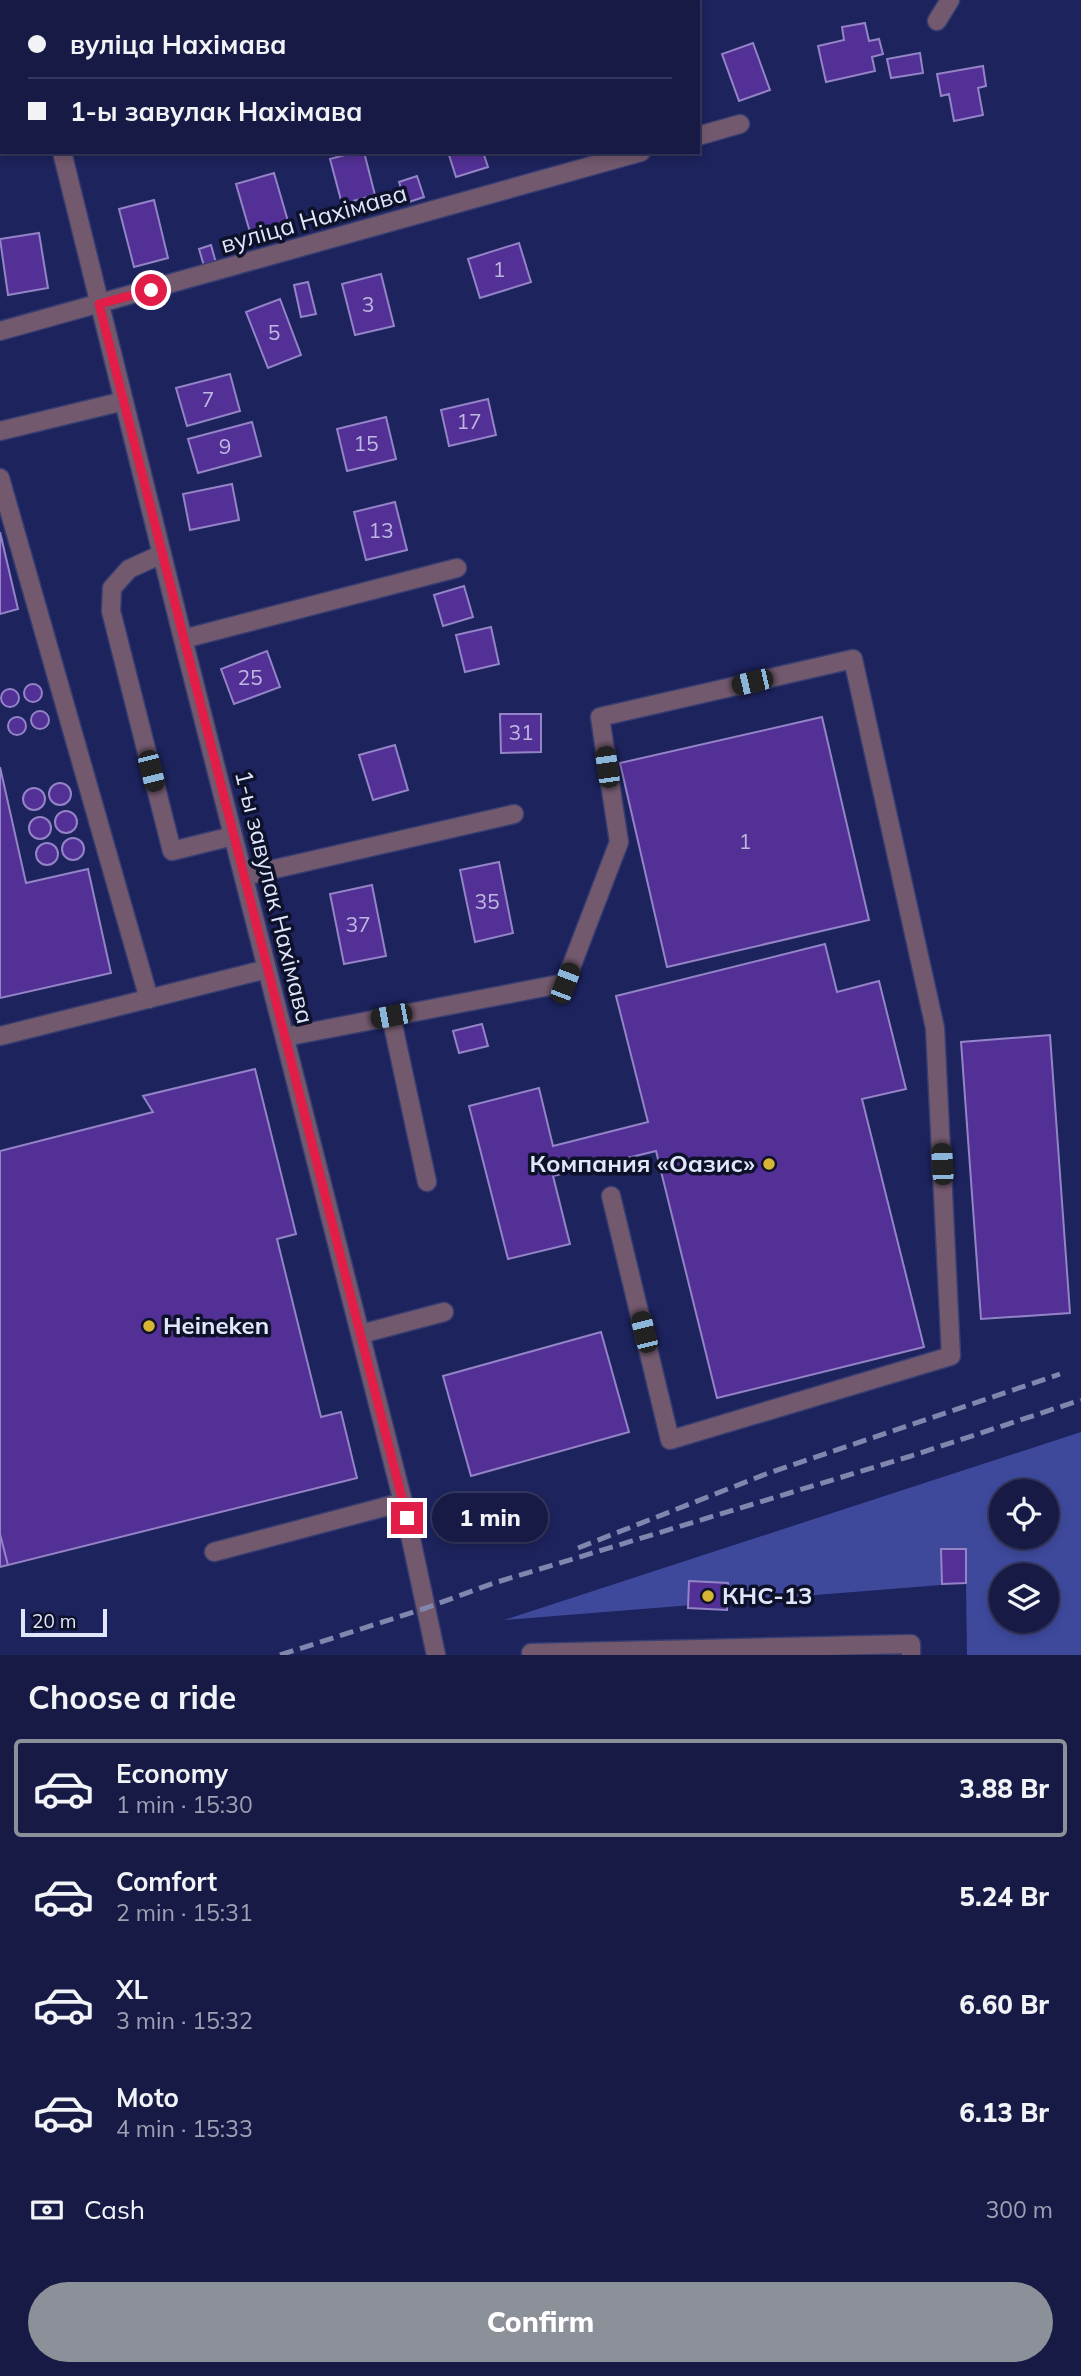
<!DOCTYPE html>
<meta charset="utf-8">
<style>
:root{--surface:#161a45;--page:#1f234c;--text:#f1f3f6;--muted:#9ea1b3;--line:#35385e;--accent:#8c9099}
body{margin:0;font-family:Mulish,sans-serif;background:var(--page);color:var(--text);height:100vh;display:flex;flex-direction:column;font-size:26px;white-space:nowrap}
*{box-sizing:border-box;margin:0}
p{font-size:23px;color:var(--muted)}
.icon{flex:none;width:38px;height:38px;fill:none;stroke:currentColor;stroke-width:2;stroke-linecap:round;stroke-linejoin:round}
.map{position:relative;height:1655px;overflow:hidden}
.side{display:flex;flex-direction:column;background:var(--surface);flex:1}
.side>*{flex:none}
.banner{position:absolute;left:0px;top:0px;width:700px;height:154px;box-shadow:0 4px 10px #0003,0 0 0 2px var(--line);display:grid;align-content:center;height:154px;padding:0 28px;background:var(--surface)}
.tools{position:absolute;left:989px;top:1479px;display:grid;gap:14px}
.tools a{display:grid;place-items:center;width:70px;height:70px;border-radius:50%;background:var(--surface);box-shadow:0 4px 10px #0003,0 0 0 2px var(--line);font-size:35px}
.scale{position:absolute;left:21px;bottom:18px;width:86px;box-sizing:border-box;padding-left:7px;border:4px solid #e0e6fc;border-top:0;font-size:19px;line-height:24px;white-space:nowrap;color:#e0e6fc;-webkit-text-stroke:5px #0d112a;paint-order:stroke}
.end{position:absolute;width:32px;height:32px;margin:-16px;border:9px solid #e11d48;background:#fff;box-shadow:0 0 0 4px #fff}
.from{border-radius:50%}
.bubble{position:absolute;height:49px;border-radius:24px;background:var(--surface);box-shadow:0 4px 10px #0003,0 0 0 2px var(--line);font-size:23px;font-weight:800;line-height:49px;text-align:center}
.car{position:absolute;width:21px;height:42px;margin:-21px -10px;border-radius:9px;box-shadow:0 0 5px 2px #0007;background:linear-gradient(#222 24%,#8ab4d8 0 40%,#222 0 76%,#8ab4d8 0 86%,#222 0)}
.banner b{display:flex;align-items:center;gap:24px;height:66px;font-size:26px}
.banner b+b{border-top:2px solid var(--line)}
.banner i{width:18px;height:18px;background:var(--text)}
ul{padding:0;list-style:none}
li{display:flex;align-items:center;gap:21px;height:98px;margin:0 14px 10px;padding:0 14px;border:4px solid transparent;border-radius:7px}
li div{flex:1}
li b{display:block;font-size:26px}
li em{font-style:normal;font-weight:800}
li.selected{border-color:var(--accent)}
li>.icon{width:63px;height:63px;stroke-width:1.5}
h2{padding:0 28px;font-size:32px;line-height:84px}
.pay{display:flex;align-items:center;gap:18px;height:77px;padding:0 28px;font-size:26px}
.pay p{margin-inline-start:auto}
.primary-button{display:flex;gap:14px;margin-top:auto;padding:14px 28px}
.primary-button a{flex:1;height:80px;border-radius:42px;background:var(--accent);color:#fff;font-size:28px;font-weight:800;line-height:80px;text-align:center}
.map>svg:first-child{display:block}
</style>
<div class="map">
<svg width="1081" height="1655" viewBox="0 0 1081 1655">
<rect width="100%" height="100%" fill="#1d235c"/>
<path fill="#3e499c" fill-rule="evenodd" d="M1081,1432V1655H967L966,1583L504,1620ZM1001,1491H1046V1536H1001ZM1001,1575H1046V1620H1001Z"/>
<path fill="#533095" stroke="#9383c7" stroke-width="2" d="M100,0H187L179,2H101Z
M865,23L869,41L879,39L883,54L872,57L875,71L826,82L818,46L844,40L842,27Z
M753,43L770,90L739,101L722,54Z
M920,53L923,73L891,78L887,59Z
M983,66L986,86L978,88L983,115L954,121L949,94L941,96L937,74Z
M2,108V148L0,149V109Z
M356,152H364L375,195L342,204L330,159Z
M448,152H483L488,167L456,177Z
M274,173L290,228L252,239L236,184Z
M417,176L424,197L406,203L399,182Z
M154,200L168,258L134,267L119,209Z
M39,233L48,288L8,295L0,239Z
M519,243L531,282L480,298L468,259Z
M211,245L216,263L204,266L199,249Z
M381,274L394,326L355,335L342,284Z
M308,282L316,314L301,317L294,285Z
M280,299L301,355L268,368L246,312Z
M230,374L240,411L187,426L176,388Z
M488,399L496,435L449,446L441,410Z
M386,417L396,459L347,471L337,429Z
M252,422L261,456L198,473L188,439Z
M232,484L239,520L190,530L183,494Z
M395,502L407,550L366,560L354,512Z
M0,532L18,609L0,614Z
M464,586L473,617L443,626L434,595Z
M491,627L499,664L465,672L456,635Z
M267,651L280,687L234,704L221,669Z
M24 693a9 9 0 1 1 18 0a9 9 0 1 1-18 0Z
M1 698a9 9 0 1 1 18 0a9 9 0 1 1-18 0Z
M31 720a9 9 0 1 1 18 0a9 9 0 1 1-18 0Z
M500,714H541V752L501,753Z
M8 726a9 9 0 1 1 18 0a9 9 0 1 1-18 0Z
M822,717L869,920L667,967L620,763Z
M395,745L408,790L373,800L359,755Z
M0,767L26,883L88,869L111,973L0,998Z
M49 794a11 11 0 1 1 22 0a11 11 0 1 1-22 0Z
M23 799a11 11 0 1 1 22 0a11 11 0 1 1-22 0Z
M55 822a11 11 0 1 1 22 0a11 11 0 1 1-22 0Z
M29 828a11 11 0 1 1 22 0a11 11 0 1 1-22 0Z
M62 849a11 11 0 1 1 22 0a11 11 0 1 1-22 0Z
M36 854a11 11 0 1 1 22 0a11 11 0 1 1-22 0Z
M499,862L513,933L475,942L460,870Z
M372,885L386,956L344,964L330,894Z
M825,944L837,992L879,981L906,1089L862,1099L924,1347L717,1398L656,1151L553,1176L570,1244L508,1259L469,1106L539,1088L553,1146L648,1122L616,996Z
M482,1024L488,1046L459,1053L453,1031Z
M1050,1035L1070,1313L981,1319L961,1042Z
M255,1069L296,1234L277,1239L321,1417L341,1412L357,1478L0,1567V1151L153,1112L143,1096Z
M601,1332L629,1432L471,1476L443,1376Z
M0,1534L8,1565L0,1567Z
M941,1549H966V1583L942,1584Z
M689,1581L728,1583L727,1610L688,1608Z"/>
<g fill="none" stroke-linecap="round" stroke-linejoin="round">
<g stroke="#383e72" stroke-width="21">
<path id="minor" d="M25,0L26,2
M336,2L343,0
M937,21L950,0
M698,136L740,124
M62,152L183,639L403,1502L436,1655
M0,331L641,152
M0,431L124,401
M0,478L149,999
M162,554L129,569L112,588L111,611L172,851L233,836
M183,639L457,568
M244,876L514,814
M391,1016L427,1182
M0,1036L267,969
M285,1037L565,983L619,842L600,717L853,659L935,1028L951,1356L670,1440L611,1196
M361,1334L444,1312
M214,1552L403,1502
M531,1653L911,1644V1655"/>
</g>
<use href="#minor" stroke="#73596e" stroke-width="18"/>
<path stroke="#8086ad" stroke-width="5" stroke-dasharray="14 7" stroke-linecap="butt" d="M578,1548L766,1474L1060,1374
M280,1655L426,1608L494,1583L911,1456L1081,1400"/>
</g>
<g fill="none" stroke-linecap="round" stroke-linejoin="round">
<path stroke="#e11d48" stroke-width="9" d="M151,290L99,304L407,1518"/>
</g>
<g fill="#d6b534" stroke="#0d112a" stroke-width="2.5">
<circle cx="769" cy="1164" r="7"/>
<circle cx="149" cy="1326" r="7"/>
<circle cx="708" cy="1596" r="7"/>
</g>
<g text-anchor="middle" stroke-width="7" stroke-linejoin="round" paint-order="stroke">
<g font-size="21" fill="#bdb8e2">
<text x="499" y="277">1</text>
<text x="368" y="312">3</text>
<text x="274" y="340">5</text>
<text x="208" y="407">7</text>
<text x="469" y="429">17</text>
<text x="366" y="451">15</text>
<text x="225" y="454">9</text>
<text x="381" y="538">13</text>
<text x="250" y="685">25</text>
<text x="521" y="740">31</text>
<text x="745" y="849">1</text>
<text x="487" y="909">35</text>
<text x="358" y="932">37</text>
</g>
<g font-size="24" fill="#e0e6fc" stroke="#0d112a">
<text transform="translate(314 219) rotate(-16)" y="8">вуліца Нахімава</text>
<text transform="translate(274 897) rotate(76)" y="8">1-ы завулак Нахімава</text>
</g>
<g font-size="24" font-weight="bold" fill="#e0e6fc" stroke="#0d112a" text-anchor="start">
<text x="755" y="1172" text-anchor="end">Компания «Оазис»</text>
<text x="163" y="1334">Heineken</text>
<text x="722" y="1604">КНС-13</text>
</g>
</g>
</svg>
<div class="tools">
<a><svg class="icon" aria-label="locate" viewBox="0 0 24 24"><circle cx="12" cy="12" r="6"/><path d="M12 2v4M12 18v4M2 12h4M18 12h4"/></svg></a>
<a><svg class="icon" aria-label="layers" viewBox="0 0 24 24"><path d="M12 4l9 5-9 5-9-5zM3 14l9 5 9-5"/></svg></a>
</div>
<div class="scale">20 m</div>
<i class="end from" style="left:151px;top:290px"></i>
<i class="end" style="left:407px;top:1518px"></i>
<div class="bubble" style="left:432px;top:1493px;width:116px">1 min</div>
<i class="car" style="left:752px;top:682px;rotate:257deg"></i>
<i class="car" style="left:607px;top:767px;rotate:352deg"></i>
<i class="car" style="left:151px;top:771px;rotate:166deg"></i>
<i class="car" style="left:565px;top:983px;rotate:21deg"></i>
<i class="car" style="left:391px;top:1016px;rotate:259deg"></i>
<i class="car" style="left:942px;top:1164px;rotate:357deg"></i>
<i class="car" style="left:644px;top:1332px;rotate:346deg"></i>
<div class="banner">
<b><i class="from"></i>вуліца Нахімава</b>
<b><i></i>1-ы завулак Нахімава</b>
</div>
</div>
<section class="side">
<h2>Choose a ride</h2>
<ul>
<li class="selected"><svg class="icon" aria-label="car" viewBox="0 0 24 24"><path d="M5 17H2v-5l4-1 3-4h7l3 4 3 1v5h-3M9 17h6M6 11h13"/><circle cx="7" cy="17" r="2"/><circle cx="17" cy="17" r="2"/></svg><div><b>Economy</b><p>1 min · 15:30</p></div><em>3.88 Br</em></li>
<li><svg class="icon" aria-label="car" viewBox="0 0 24 24"><path d="M5 17H2v-5l4-1 3-4h7l3 4 3 1v5h-3M9 17h6M6 11h13"/><circle cx="7" cy="17" r="2"/><circle cx="17" cy="17" r="2"/></svg><div><b>Comfort</b><p>2 min · 15:31</p></div><em>5.24 Br</em></li>
<li><svg class="icon" aria-label="car" viewBox="0 0 24 24"><path d="M5 17H2v-5l4-1 3-4h7l3 4 3 1v5h-3M9 17h6M6 11h13"/><circle cx="7" cy="17" r="2"/><circle cx="17" cy="17" r="2"/></svg><div><b>XL</b><p>3 min · 15:32</p></div><em>6.60 Br</em></li>
<li><svg class="icon" aria-label="car" viewBox="0 0 24 24"><path d="M5 17H2v-5l4-1 3-4h7l3 4 3 1v5h-3M9 17h6M6 11h13"/><circle cx="7" cy="17" r="2"/><circle cx="17" cy="17" r="2"/></svg><div><b>Moto</b><p>4 min · 15:33</p></div><em>6.13 Br</em></li>
</ul>
<div class="pay"><svg class="icon" aria-label="cash" viewBox="0 0 24 24"><path d="M3 7h18v10H3z"/><circle cx="12" cy="12" r="2"/></svg>Cash<p>300 m</p></div>
<div class="primary-button"><a>Confirm</a></div>
</section>
